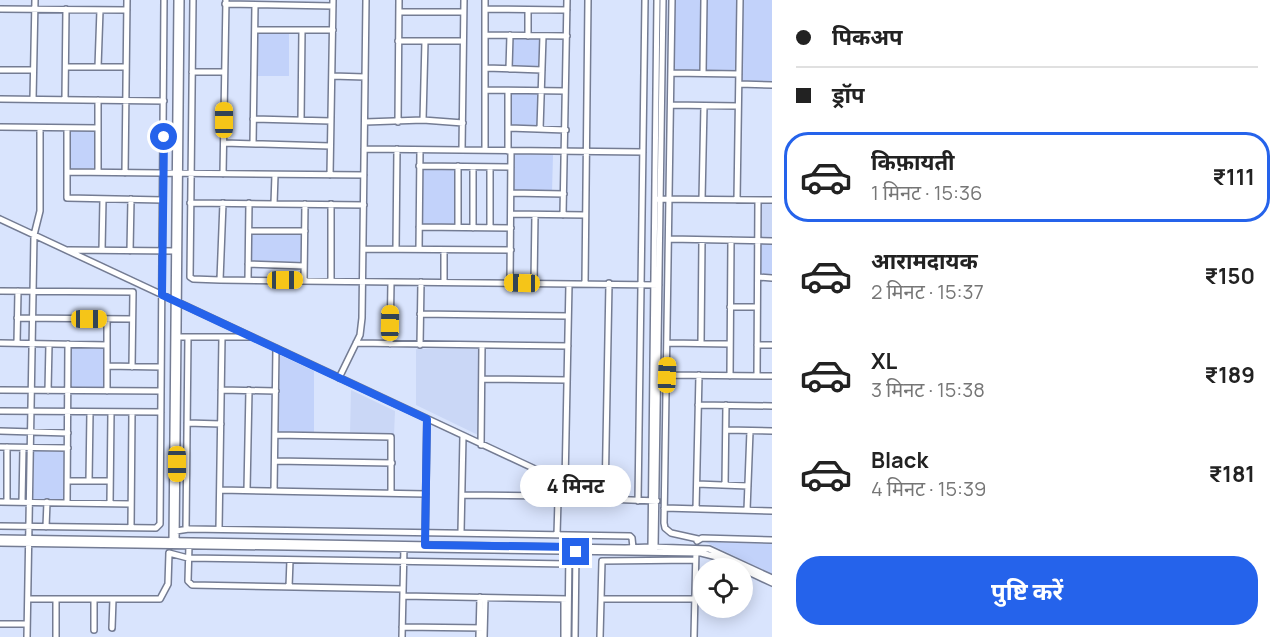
<!DOCTYPE html>
<html lang="hi">
<meta charset="utf-8">
<style>
:root{--surface:#fff;--page:#f6f6f6;--text:#222;--muted:#767676;--line:#e0e0e0;--accent:#2563eb}
body{margin:0;font-family:Manrope,"Noto Sans Devanagari",sans-serif;background:var(--page);color:var(--text);height:100vh;display:flex;flex-direction:column;font-size:22px;white-space:nowrap}
*{box-sizing:border-box;margin:0}
p{font-size:20px;color:var(--muted)}
.icon{flex:none;width:33px;height:33px;fill:none;stroke:currentColor;stroke-width:2;stroke-linecap:round;stroke-linejoin:round}
.map{position:relative;flex:1;overflow:hidden}
.sheet{display:flex;flex-direction:column;background:var(--surface);width:510px}
.sheet>*{flex:none}
.hud{display:grid;align-content:center;height:132px;padding:0 24px;background:var(--surface)}
.tools{position:absolute;left:693px;top:558px;display:grid;gap:12px}
.tools a{display:grid;place-items:center;width:60px;height:60px;border-radius:50%;background:var(--surface);box-shadow:0 3px 15px #0003;font-size:30px}
.end{position:absolute;width:27px;height:27px;margin:-14px;border:8px solid #2563eb;background:#fff;box-shadow:0 0 0 3px #fff}
.from{border-radius:50%}
.bubble{position:absolute;height:42px;border-radius:21px;background:var(--surface);box-shadow:0 3px 15px #0003;font-size:20px;font-weight:700;line-height:42px;text-align:center}
.car{position:absolute;width:18px;height:36px;margin:-18px -9px;border-radius:8px;box-shadow:0 0 4px 2px #0007;background:linear-gradient(#f5c518 24%,#345 0 40%,#f5c518 0 76%,#345 0 86%,#f5c518 0)}
.hud b{display:flex;align-items:center;gap:21px;height:57px;font-size:22px}
.hud b+b{border-top:2px solid var(--line)}
.hud i{width:15px;height:15px;background:var(--text)}
ul{padding:0;list-style:none}
li{display:flex;align-items:center;gap:18px;height:90px;margin:0 12px 9px;padding:0 12px;border:3px solid transparent;border-radius:24px}
li div{flex:1}
li b{display:block;font-size:22px}
li em{font-style:normal;font-weight:700}
li.selected{border-color:var(--accent)}
li>.icon{width:54px;height:54px;stroke-width:1.5}
.primary-button{display:flex;gap:12px;margin-top:auto;padding:12px 24px}
.primary-button a{flex:1;height:69px;border-radius:24px;background:var(--accent);color:#fff;font-size:24px;font-weight:700;line-height:69px;text-align:center}
main{display:flex;flex:1;min-height:0}
.map>svg:first-child{display:block}
</style>
<main>
<div class="map">
<svg width="772" height="637" viewBox="0 0 772 637">
<rect width="100%" height="100%" fill="#d9e4fd"/>
<path fill="#cad7f6" d="M761,203H772V241H760Z
M416,349H478V435L416,405Z
M351,390L395,411L394,435L350,434Z"/>
<path fill="#c2d2fa" d="M672,0H772V85L739,84V75L671,73Z
M257,33H289V76H257Z
M512,38H539V66H512Z
M512,92L539,93L538,126H511Z
M71,130L95,131V168L70,169Z
M515,154L553,155L552,192L514,191Z
M422,169H456L455,224H422Z
M251,233L302,234V263L251,262Z
M760,244H772V276H760Z
M71,347H105V389L71,388Z
M280,355L314,371V433L278,432Z
M34,451L65,452L64,500L33,499Z
M705,542L772,544V574Z"/>
<g fill="none" stroke-linecap="round" stroke-linejoin="round">
<g stroke="#747c93" stroke-width="8">
<path id="minor" d="M193,0L190,277L193,279L220,280L659,285
M672,0L664,523L665,528L671,533L698,539
M225,4L333,6
M0,9L127,10
M486,9L567,10
M399,12H463
M255,30H333
M486,35L567,36
M528,36V10
M398,41H463
M66,67H126
M98,67L100,10
M486,68L542,70
M509,69L510,35
M0,70H33
M192,72H224
M671,73L739,74
M703,73L704,0
M332,76L365,77
M739,84L772,85
M486,90L565,91
M0,99L164,101
M33,99L35,0
M65,99L66,9
M671,105L738,106
M253,119L331,121
M301,120L302,30
M423,120L425,41
M365,122L423,120L463,123
M398,122L399,0
M0,127L98,128
M67,128V198L163,200
M509,128L566,130
M540,129L543,36
M224,143L330,146
M253,144L255,5
M364,149L643,152
M462,150L464,0
M485,150V0
M508,151V91
M419,166L511,167
M67,172L364,175
M98,172V100
M125,173L127,0
M223,174L226,0
M330,175L333,0
M511,193L564,194
M657,199L772,200
M702,199L704,106
M737,200L740,0
M190,203L364,205
M274,204L275,175
M511,214L585,215
M563,215L567,0
M0,219L580,490L605,499L657,501
M419,227L511,228
M458,227V166
M473,228V167
M490,228V167
M249,231H305
M669,239L772,241
M363,249L511,250
M396,249L397,149
M419,249L420,150
M68,250L176,251
M102,250L103,199
M130,251L131,199
M248,264L304,266
M758,277L772,278
M220,280L223,203
M248,280L249,203
M304,281L305,204
M331,281V204
M444,282V250
M510,283L511,151
M534,283L535,215
M585,283L588,0
M0,291L133,292L132,367
M730,307H757
M420,314L568,316
M17,318L132,319
M177,337H251
M0,343L107,345
M17,343L18,291
M356,343L568,346
M668,343L730,344
M701,343L702,240
M390,344L391,282
M420,345L421,282
M757,345H772
M107,366L161,367
M666,375L772,376
M730,376L731,240
M757,376L758,200
M339,378L360,335L362,318L366,0
M482,379L567,380
M0,390L161,391
M221,390L276,391
M48,391L49,344
M107,391V319
M698,405L772,406
M0,411L161,412
M187,423L221,424
M726,430L772,431
M0,431L68,433
M275,435L391,437V493
M481,445L482,345
M0,447L68,448
M275,461L392,463
M68,481H110
M89,481L90,412
M565,483L569,284
M697,484L748,486
M725,485L726,405
M220,490L426,494
M247,490L249,390
M274,491L276,348
M462,495L554,496L558,500L557,535
M605,499L609,283
M638,501L645,0
M0,502L131,504
M7,502V447
M22,502L23,448
M67,503L68,344
M110,503L111,412
M664,508L772,511
M696,509L699,375
M747,510L750,431
M0,526L156,528L160,524L164,0
M46,527L47,502
M131,527L132,412
M186,529L188,337
M219,529L222,337
M176,531L189,529L630,536L632,538L633,548
M461,532L463,436
M0,538L625,548L651,547L709,549L772,578
M697,541L702,538L772,540
M0,543L701,553L717,557L772,583
M172,544L177,0
M176,544L181,0
M189,545L188,581L192,585L403,589
M425,545L427,419
M651,548L657,0
M655,548L663,0
M169,553L188,558L568,564
M289,587L290,560
M403,596L568,599
M28,599H160L168,584L169,553
M601,599H695
M0,624H27
M402,627L484,628
M112,628L113,599
M94,630V599
M27,637L34,235L40,211V128
M56,637V599
M402,637L404,546
M479,637L480,597
M484,637L485,598
M564,637V599
M568,637L569,549
M575,637L576,549
M600,637L602,561L695,560
M694,637L696,550"/>
</g>
<use href="#minor" stroke="#fff" stroke-width="5"/>
</g>
<g fill="none" stroke-linecap="round" stroke-linejoin="round">
<path stroke="#2563eb" stroke-width="8" d="M164,137L162,295L427,419L425,545L573,547H576V552"/>
</g>
</svg>
<div class="tools">
<a><svg class="icon" aria-label="locate" viewBox="0 0 24 24"><circle cx="12" cy="12" r="6"/><path d="M12 2v4M12 18v4M2 12h4M18 12h4"/></svg></a>
</div>
<i class="end from" style="left:164px;top:137px"></i>
<i class="end" style="left:576px;top:552px"></i>
<div class="bubble" style="left:520px;top:465px;width:111px">4 मिनट</div>
<i class="car" style="left:224px;top:120px;rotate:0deg"></i>
<i class="car" style="left:285px;top:280px;rotate:90deg"></i>
<i class="car" style="left:522px;top:283px;rotate:271deg"></i>
<i class="car" style="left:89px;top:319px;rotate:90deg"></i>
<i class="car" style="left:390px;top:323px;rotate:1deg"></i>
<i class="car" style="left:667px;top:375px;rotate:2deg"></i>
<i class="car" style="left:177px;top:464px;rotate:180deg"></i>
</div>
<section class="sheet">
<div class="hud">
<b><i class="from"></i>पिकअप</b>
<b><i></i>ड्रॉप</b>
</div>
<ul>
<li class="selected"><svg class="icon" aria-label="car" viewBox="0 0 24 24"><path d="M5 17H2v-5l4-1 3-4h7l3 4 3 1v5h-3M9 17h6M6 11h13"/><circle cx="7" cy="17" r="2"/><circle cx="17" cy="17" r="2"/></svg><div><b>किफ़ायती</b><p>1 मिनट · 15:36</p></div><em>₹111</em></li>
<li><svg class="icon" aria-label="car" viewBox="0 0 24 24"><path d="M5 17H2v-5l4-1 3-4h7l3 4 3 1v5h-3M9 17h6M6 11h13"/><circle cx="7" cy="17" r="2"/><circle cx="17" cy="17" r="2"/></svg><div><b>आरामदायक</b><p>2 मिनट · 15:37</p></div><em>₹150</em></li>
<li><svg class="icon" aria-label="car" viewBox="0 0 24 24"><path d="M5 17H2v-5l4-1 3-4h7l3 4 3 1v5h-3M9 17h6M6 11h13"/><circle cx="7" cy="17" r="2"/><circle cx="17" cy="17" r="2"/></svg><div><b>XL</b><p>3 मिनट · 15:38</p></div><em>₹189</em></li>
<li><svg class="icon" aria-label="car" viewBox="0 0 24 24"><path d="M5 17H2v-5l4-1 3-4h7l3 4 3 1v5h-3M9 17h6M6 11h13"/><circle cx="7" cy="17" r="2"/><circle cx="17" cy="17" r="2"/></svg><div><b>Black</b><p>4 मिनट · 15:39</p></div><em>₹181</em></li>
</ul>
<div class="primary-button"><a>पुष्टि करें</a></div>
</section>
</main>
